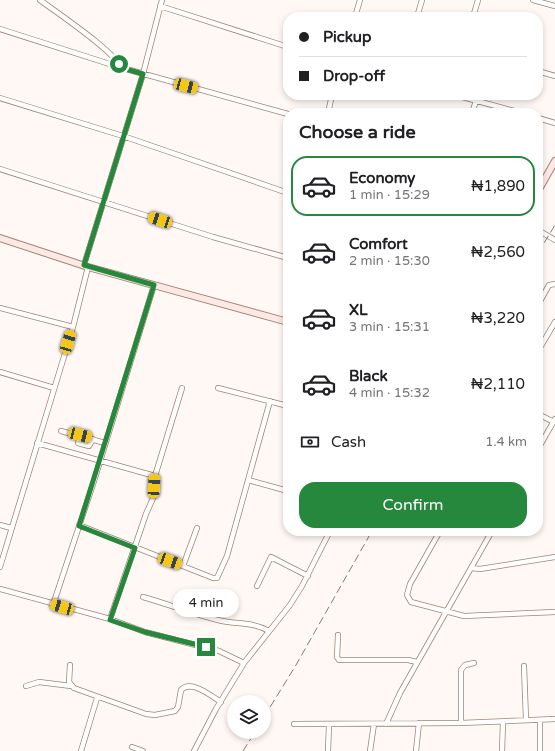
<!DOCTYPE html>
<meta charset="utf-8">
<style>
:root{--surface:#fff;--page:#f6f6f6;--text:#202124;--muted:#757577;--line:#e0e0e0;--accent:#25883c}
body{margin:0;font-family:"Varela Round",sans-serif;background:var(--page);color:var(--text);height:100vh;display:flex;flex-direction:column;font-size:15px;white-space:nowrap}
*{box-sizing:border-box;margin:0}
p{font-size:13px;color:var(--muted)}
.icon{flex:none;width:22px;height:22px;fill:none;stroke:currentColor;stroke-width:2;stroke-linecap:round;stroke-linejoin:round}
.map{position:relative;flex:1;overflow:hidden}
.details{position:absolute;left:283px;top:108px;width:260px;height:428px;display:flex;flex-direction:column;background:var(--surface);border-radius:16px;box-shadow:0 2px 6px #0003}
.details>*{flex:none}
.top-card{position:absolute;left:283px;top:12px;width:260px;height:88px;border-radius:16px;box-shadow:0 2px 6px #0003;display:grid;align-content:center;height:88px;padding:0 16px;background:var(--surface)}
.tools{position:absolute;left:227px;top:695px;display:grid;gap:8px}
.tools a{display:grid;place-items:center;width:44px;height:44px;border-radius:50%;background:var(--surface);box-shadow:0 2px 6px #0003;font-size:20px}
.end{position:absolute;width:18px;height:18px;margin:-9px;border:5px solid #25883c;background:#fff;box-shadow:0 0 0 2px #fff}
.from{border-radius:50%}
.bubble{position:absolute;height:28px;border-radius:14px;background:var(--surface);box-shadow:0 2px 6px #0003;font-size:13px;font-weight:600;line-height:28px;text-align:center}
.car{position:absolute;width:12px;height:24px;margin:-12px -6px;border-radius:5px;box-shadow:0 0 3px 1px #0007;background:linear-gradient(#f5c518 24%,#345 0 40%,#f5c518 0 76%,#345 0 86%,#f5c518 0)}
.top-card b{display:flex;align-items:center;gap:14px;height:38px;font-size:15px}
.top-card b+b{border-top:1px solid var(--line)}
.top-card i{width:10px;height:10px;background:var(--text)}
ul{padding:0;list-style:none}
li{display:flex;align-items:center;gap:12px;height:60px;margin:0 8px 6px;padding:0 8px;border:2px solid transparent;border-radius:16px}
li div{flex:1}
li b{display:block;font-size:15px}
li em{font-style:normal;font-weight:600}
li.on{border-color:var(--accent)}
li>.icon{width:36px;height:36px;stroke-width:1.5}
h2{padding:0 16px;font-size:18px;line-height:48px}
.pay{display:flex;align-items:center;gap:10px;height:44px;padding:0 16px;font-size:15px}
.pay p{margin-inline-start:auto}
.action{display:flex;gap:8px;margin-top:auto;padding:8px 16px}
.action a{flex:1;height:46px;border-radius:16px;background:var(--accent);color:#fff;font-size:16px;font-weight:600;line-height:46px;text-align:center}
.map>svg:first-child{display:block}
</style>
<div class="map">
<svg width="555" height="751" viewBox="0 0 555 751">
<rect width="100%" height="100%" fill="#fff8f4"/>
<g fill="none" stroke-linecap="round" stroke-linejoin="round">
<g stroke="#a18372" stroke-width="6">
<path id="street" d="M40,0C53,10 119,54 119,67
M533,0L555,6
M160,6L288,47
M355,17L360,0
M417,17L422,0
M473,17L478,0
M0,29L119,67L288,114
M538,71L555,76
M455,95L522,113
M0,98L123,136L288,193
M328,113L332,95
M472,113L476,101
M538,118L555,123
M0,169L213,237L288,258
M538,230L555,240
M84,265L143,74L162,0
M538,305L549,285L555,284
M0,308L73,327
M538,351L555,322
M0,372L54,388
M218,388L288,406
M538,414L554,422
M61,431L105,443
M80,435L78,443L89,446L93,439
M37,443L155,476L182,388
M538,449L555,419
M248,480L288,491
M0,525L11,528
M79,525L213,578H217L227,556L270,401
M440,531L410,584L407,595L411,602L464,616L555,612
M183,566L197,528
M0,567L73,327L88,267
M471,568L480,569L555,557
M257,586L271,557L308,576
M0,589L110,619L145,632L219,651L244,663
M143,597C168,604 193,614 218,620C237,625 251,621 269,631
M53,605L94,481L154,285
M110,619L146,514L154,496L155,476
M338,635L337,657L339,660H408L417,662
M70,665L69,682L74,688L146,714L155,715L175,711L178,707L181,690C191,679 211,696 221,702
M524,666L526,720
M26,686L39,682L71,686
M461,723V670L465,665L474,663
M294,724L461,723L555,719
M386,724L400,693L492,531
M132,747L143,751
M81,751L97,698
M194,751L216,709L244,663L290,605L302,586L330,531
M328,751L329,725
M370,751L374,724
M416,751L419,723
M502,751L503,722
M540,751V720"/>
</g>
<g stroke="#a18372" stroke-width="8">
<path id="secondary" d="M538,191L555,161
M0,238L88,267L288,322"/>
</g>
<use href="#street" stroke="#fff" stroke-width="4.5"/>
<use href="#secondary" stroke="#fce9e5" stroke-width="6"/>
<path stroke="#837973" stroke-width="1" stroke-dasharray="8 4" stroke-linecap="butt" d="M538,253L555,225
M264,717L296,665L372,531
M243,751L255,732"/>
</g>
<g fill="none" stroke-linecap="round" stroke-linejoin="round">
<path stroke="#25883c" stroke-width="5" d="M119,64V67L143,74L84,265L154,285L79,526L135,548L110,620L145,632L206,647"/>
</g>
</svg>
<div class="tools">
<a><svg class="icon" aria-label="layers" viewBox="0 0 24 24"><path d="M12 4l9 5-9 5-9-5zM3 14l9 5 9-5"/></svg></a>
</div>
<i class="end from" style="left:119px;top:64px"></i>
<i class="end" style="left:206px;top:647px"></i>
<div class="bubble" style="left:173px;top:589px;width:66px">4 min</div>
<i class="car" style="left:186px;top:86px;rotate:105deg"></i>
<i class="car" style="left:160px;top:220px;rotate:288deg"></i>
<i class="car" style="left:68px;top:342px;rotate:17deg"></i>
<i class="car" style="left:80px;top:435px;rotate:104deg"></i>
<i class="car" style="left:154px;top:486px;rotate:3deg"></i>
<i class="car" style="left:170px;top:561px;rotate:110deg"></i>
<i class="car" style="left:62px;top:607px;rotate:286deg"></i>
<div class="top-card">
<b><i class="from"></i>Pickup</b>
<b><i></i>Drop-off</b>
</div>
<section class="details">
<h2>Choose a ride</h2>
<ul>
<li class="on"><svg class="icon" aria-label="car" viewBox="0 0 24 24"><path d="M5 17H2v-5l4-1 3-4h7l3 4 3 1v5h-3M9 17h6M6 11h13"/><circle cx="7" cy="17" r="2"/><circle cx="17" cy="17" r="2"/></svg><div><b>Economy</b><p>1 min · 15:29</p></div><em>₦1,890</em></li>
<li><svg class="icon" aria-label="car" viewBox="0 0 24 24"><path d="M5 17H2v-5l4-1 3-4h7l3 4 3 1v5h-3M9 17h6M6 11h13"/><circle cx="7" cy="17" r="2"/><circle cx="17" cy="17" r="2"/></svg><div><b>Comfort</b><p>2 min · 15:30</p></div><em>₦2,560</em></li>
<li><svg class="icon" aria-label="car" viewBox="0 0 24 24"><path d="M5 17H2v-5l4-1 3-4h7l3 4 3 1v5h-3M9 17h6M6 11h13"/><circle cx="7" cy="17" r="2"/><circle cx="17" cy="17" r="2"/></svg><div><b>XL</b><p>3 min · 15:31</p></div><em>₦3,220</em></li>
<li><svg class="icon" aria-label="car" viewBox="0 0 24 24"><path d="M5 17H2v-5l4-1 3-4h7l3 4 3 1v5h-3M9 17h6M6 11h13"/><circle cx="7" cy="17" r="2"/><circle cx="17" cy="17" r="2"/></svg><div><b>Black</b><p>4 min · 15:32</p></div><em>₦2,110</em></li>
</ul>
<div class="pay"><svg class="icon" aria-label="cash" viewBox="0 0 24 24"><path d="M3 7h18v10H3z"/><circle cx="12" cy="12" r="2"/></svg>Cash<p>1.4 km</p></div>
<div class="action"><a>Confirm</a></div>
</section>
</div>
